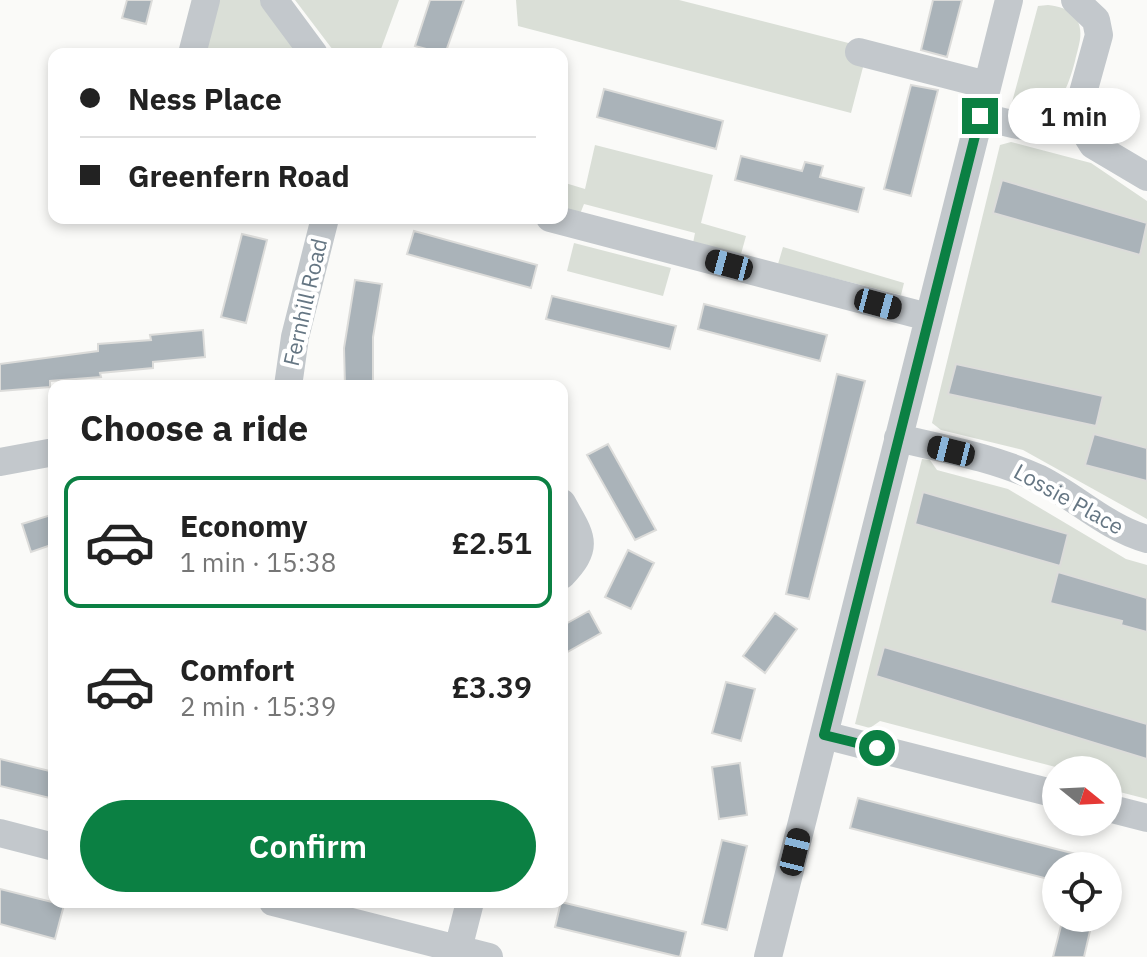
<!DOCTYPE html>
<meta charset="utf-8">
<style>
:root{--surface:#fff;--page:#f2f2f2;--text:#222;--muted:#767676;--line:#e0e0e0;--accent:#0b8043}
body{margin:0;font-family:"IBM Plex Sans",sans-serif;background:var(--page);color:var(--text);height:100vh;display:flex;flex-direction:column;font-size:30px;white-space:nowrap}
*{box-sizing:border-box;margin:0}
p{font-size:26px;color:var(--muted)}
.icon{flex:none;width:44px;height:44px;fill:none;stroke:currentColor;stroke-width:2;stroke-linecap:round;stroke-linejoin:round}
.map{position:relative;flex:1;overflow:hidden}
.sheet{position:absolute;left:48px;top:380px;width:520px;height:528px;display:flex;flex-direction:column;background:var(--surface);border-radius:16px;box-shadow:0 4px 12px #0003}
.sheet>*{flex:none}
.guide{position:absolute;left:48px;top:48px;width:520px;height:176px;border-radius:16px;box-shadow:0 4px 12px #0003;display:grid;align-content:center;height:176px;padding:0 32px;background:var(--surface)}
.needle{width:52px;rotate:108deg}
.tools{position:absolute;left:1042px;top:756px;display:grid;gap:16px}
.tools a{display:grid;place-items:center;width:80px;height:80px;border-radius:50%;background:var(--surface);box-shadow:0 4px 12px #0003;font-size:40px}
.end{position:absolute;width:36px;height:36px;margin:-18px;border:10px solid #0b8043;background:#fff;box-shadow:0 0 0 4px #fff}
.from{border-radius:50%}
.bubble{position:absolute;height:56px;border-radius:28px;background:var(--surface);box-shadow:0 4px 12px #0003;font-size:26px;font-weight:600;line-height:56px;text-align:center}
.car{position:absolute;width:24px;height:48px;margin:-24px -12px;border-radius:10px;box-shadow:0 0 6px 2px #0007;background:linear-gradient(#222 24%,#8ab4d8 0 40%,#222 0 76%,#8ab4d8 0 86%,#222 0)}
.guide b{display:flex;align-items:center;gap:28px;height:76px;font-size:30px}
.guide b+b{border-top:2px solid var(--line)}
.guide i{width:20px;height:20px;background:var(--text)}
ul{padding:0;list-style:none}
li{display:flex;align-items:center;gap:24px;height:132px;margin:0 16px 12px;padding:0 16px;border:4px solid transparent;border-radius:16px}
li div{flex:1}
li b{display:block;font-size:30px}
li em{font-style:normal;font-weight:600}
li.current{border-color:var(--accent)}
li>.icon{width:72px;height:72px;stroke-width:1.5}
h2{padding:0 32px;font-size:36px;line-height:96px}
.primary-button{display:flex;gap:16px;margin-top:auto;padding:16px 32px}
.primary-button a{flex:1;height:92px;border-radius:48px;background:var(--accent);color:#fff;font-size:32px;font-weight:600;line-height:92px;text-align:center}
.map>svg:first-child{display:block}
</style>
<div class="map">
<svg width="1147" height="957" viewBox="0 0 1147 957">
<rect width="100%" height="100%" fill="#fafaf8"/>
<path fill="#dadfd7" d="M218,0H261L301,54H204Z
M295,0H399L381,49L394,54H336Z
M516,0H679L868,48L851,113L518,26Z
M1048,5C1058,6 1070,9 1076,18C1085,32 1078,47 1075,61C1066,96 1053,125 1011,106L1038,6Z
M1011,142L1091,163L1147,201V519L1023,450L941,430L932,423L1000,145Z
M595,145L713,175L701,223L746,236L741,254L693,243L695,233L584,204L580,214L562,210V182L585,189Z
M574,243L671,268L663,296L567,271Z
M783,247L904,283L901,295L778,264Z
M922,459L930,460L937,470L1008,489L1126,559L1147,565V799L1108,789V770H1067L880,721L870,728L855,724Z"/>
<path fill="#aab3b9" stroke="#dcdcda" stroke-width="2" d="M127,0H152L146,24L122,18Z
M430,0H464L445,54L415,46Z
M933,0H962L947,57L921,50Z
M911,85L938,90L911,196L884,189Z
M604,89L723,121L716,149L597,117Z
M741,156L802,171L805,162L823,166L820,177L864,188L858,212L735,180Z
M1002,180L1147,223L1140,255L993,213Z
M414,231L537,265L531,288L407,254Z
M242,234L267,240L246,323L221,317Z
M355,280L382,284L373,337V386H345L344,348Z
M552,296L676,326L670,349L546,319Z
M704,304L827,335L820,361L698,329Z
M203,330L205,357L153,362V368L100,373L101,377L50,381V387L0,391V364L98,351V344L151,340L150,335Z
M956,364L1103,396L1096,426L948,394Z
M837,374L865,381L809,599L786,594Z
M1094,434L1147,448V481L1085,465Z
M608,444L656,530L635,540L587,455Z
M923,492L1068,534L1060,566L915,524Z
M54,514V544L31,552L22,524Z
M628,550L654,563L631,609L605,597Z
M1058,572L1147,598V632L1121,625L1122,621L1050,603Z
M589,611L601,633L562,655V626Z
M775,613L797,629L765,673L743,656Z
M884,647L1147,724V759L876,676Z
M726,682L755,689L741,741L712,733Z
M0,759L54,772V799L0,786Z
M740,763L747,815L719,819L712,767Z
M858,798L1099,860L1098,866H1056V881L850,828Z
M722,840L747,846L727,930L702,924Z
M0,889L64,905L55,939L0,924Z
M561,902L686,932L680,957L555,927Z
M1063,918H1093L1084,957H1053Z"/>
<g fill="none" stroke-linecap="round" stroke-linejoin="round">
<path stroke="#c3c8cc" stroke-width="28" d="M274,0L314,54
M859,52L987,85
M192,54L206,0
M980,116C1012,124 1045,136 1076,118L1099,35L1096,20L1075,0
M1076,118L1093,145L1147,177
M550,218L928,317
M288,386L295,337L325,218
M898,438C945,449 995,458 1040,479C1076,497 1107,528 1147,539
M0,462L54,452
M562,503C580,536 591,545 562,575
M824,735L1056,794
M1108,808L1147,818
M0,833L54,847
M273,902L489,957
M458,949L470,902
M768,957L1009,0"/>
</g>
<g fill="none" stroke-linecap="round" stroke-linejoin="round">
<path stroke="#0b8043" stroke-width="10" d="M877,748L824,735L980,116"/>
</g>
<g text-anchor="middle" stroke-width="8" stroke-linejoin="round" paint-order="stroke">
<g font-size="22" fill="#657683" stroke="#fff">
<text transform="translate(305 302) rotate(-77)" y="8">Fernhill Road</text>
<text transform="translate(1069 499) rotate(29)" y="8">Lossie Place</text>
</g>
</g>
</svg>
<div class="tools">
<a><svg class="needle" viewBox="-14 -14 28 28"><path d="M0-13l5 13h-10z" fill="#e53935"/><path d="M0 13l5-13h-10z" fill="#767676"/></svg></a>
<a><svg class="icon" aria-label="locate" viewBox="0 0 24 24"><circle cx="12" cy="12" r="6"/><path d="M12 2v4M12 18v4M2 12h4M18 12h4"/></svg></a>
</div>
<i class="end from" style="left:877px;top:748px"></i>
<i class="end" style="left:980px;top:116px"></i>
<div class="bubble" style="left:1008px;top:88px;width:132px">1 min</div>
<i class="car" style="left:729px;top:265px;rotate:285deg"></i>
<i class="car" style="left:878px;top:304px;rotate:105deg"></i>
<i class="car" style="left:951px;top:451px;rotate:284deg"></i>
<i class="car" style="left:795px;top:852px;rotate:14deg"></i>
<div class="guide">
<b><i class="from"></i>Ness Place</b>
<b><i></i>Greenfern Road</b>
</div>
<section class="sheet">
<h2>Choose a ride</h2>
<ul>
<li class="current"><svg class="icon" aria-label="car" viewBox="0 0 24 24"><path d="M5 17H2v-5l4-1 3-4h7l3 4 3 1v5h-3M9 17h6M6 11h13"/><circle cx="7" cy="17" r="2"/><circle cx="17" cy="17" r="2"/></svg><div><b>Economy</b><p>1 min · 15:38</p></div><em>£2.51</em></li>
<li><svg class="icon" aria-label="car" viewBox="0 0 24 24"><path d="M5 17H2v-5l4-1 3-4h7l3 4 3 1v5h-3M9 17h6M6 11h13"/><circle cx="7" cy="17" r="2"/><circle cx="17" cy="17" r="2"/></svg><div><b>Comfort</b><p>2 min · 15:39</p></div><em>£3.39</em></li>
</ul>
<div class="primary-button"><a>Confirm</a></div>
</section>
</div>
